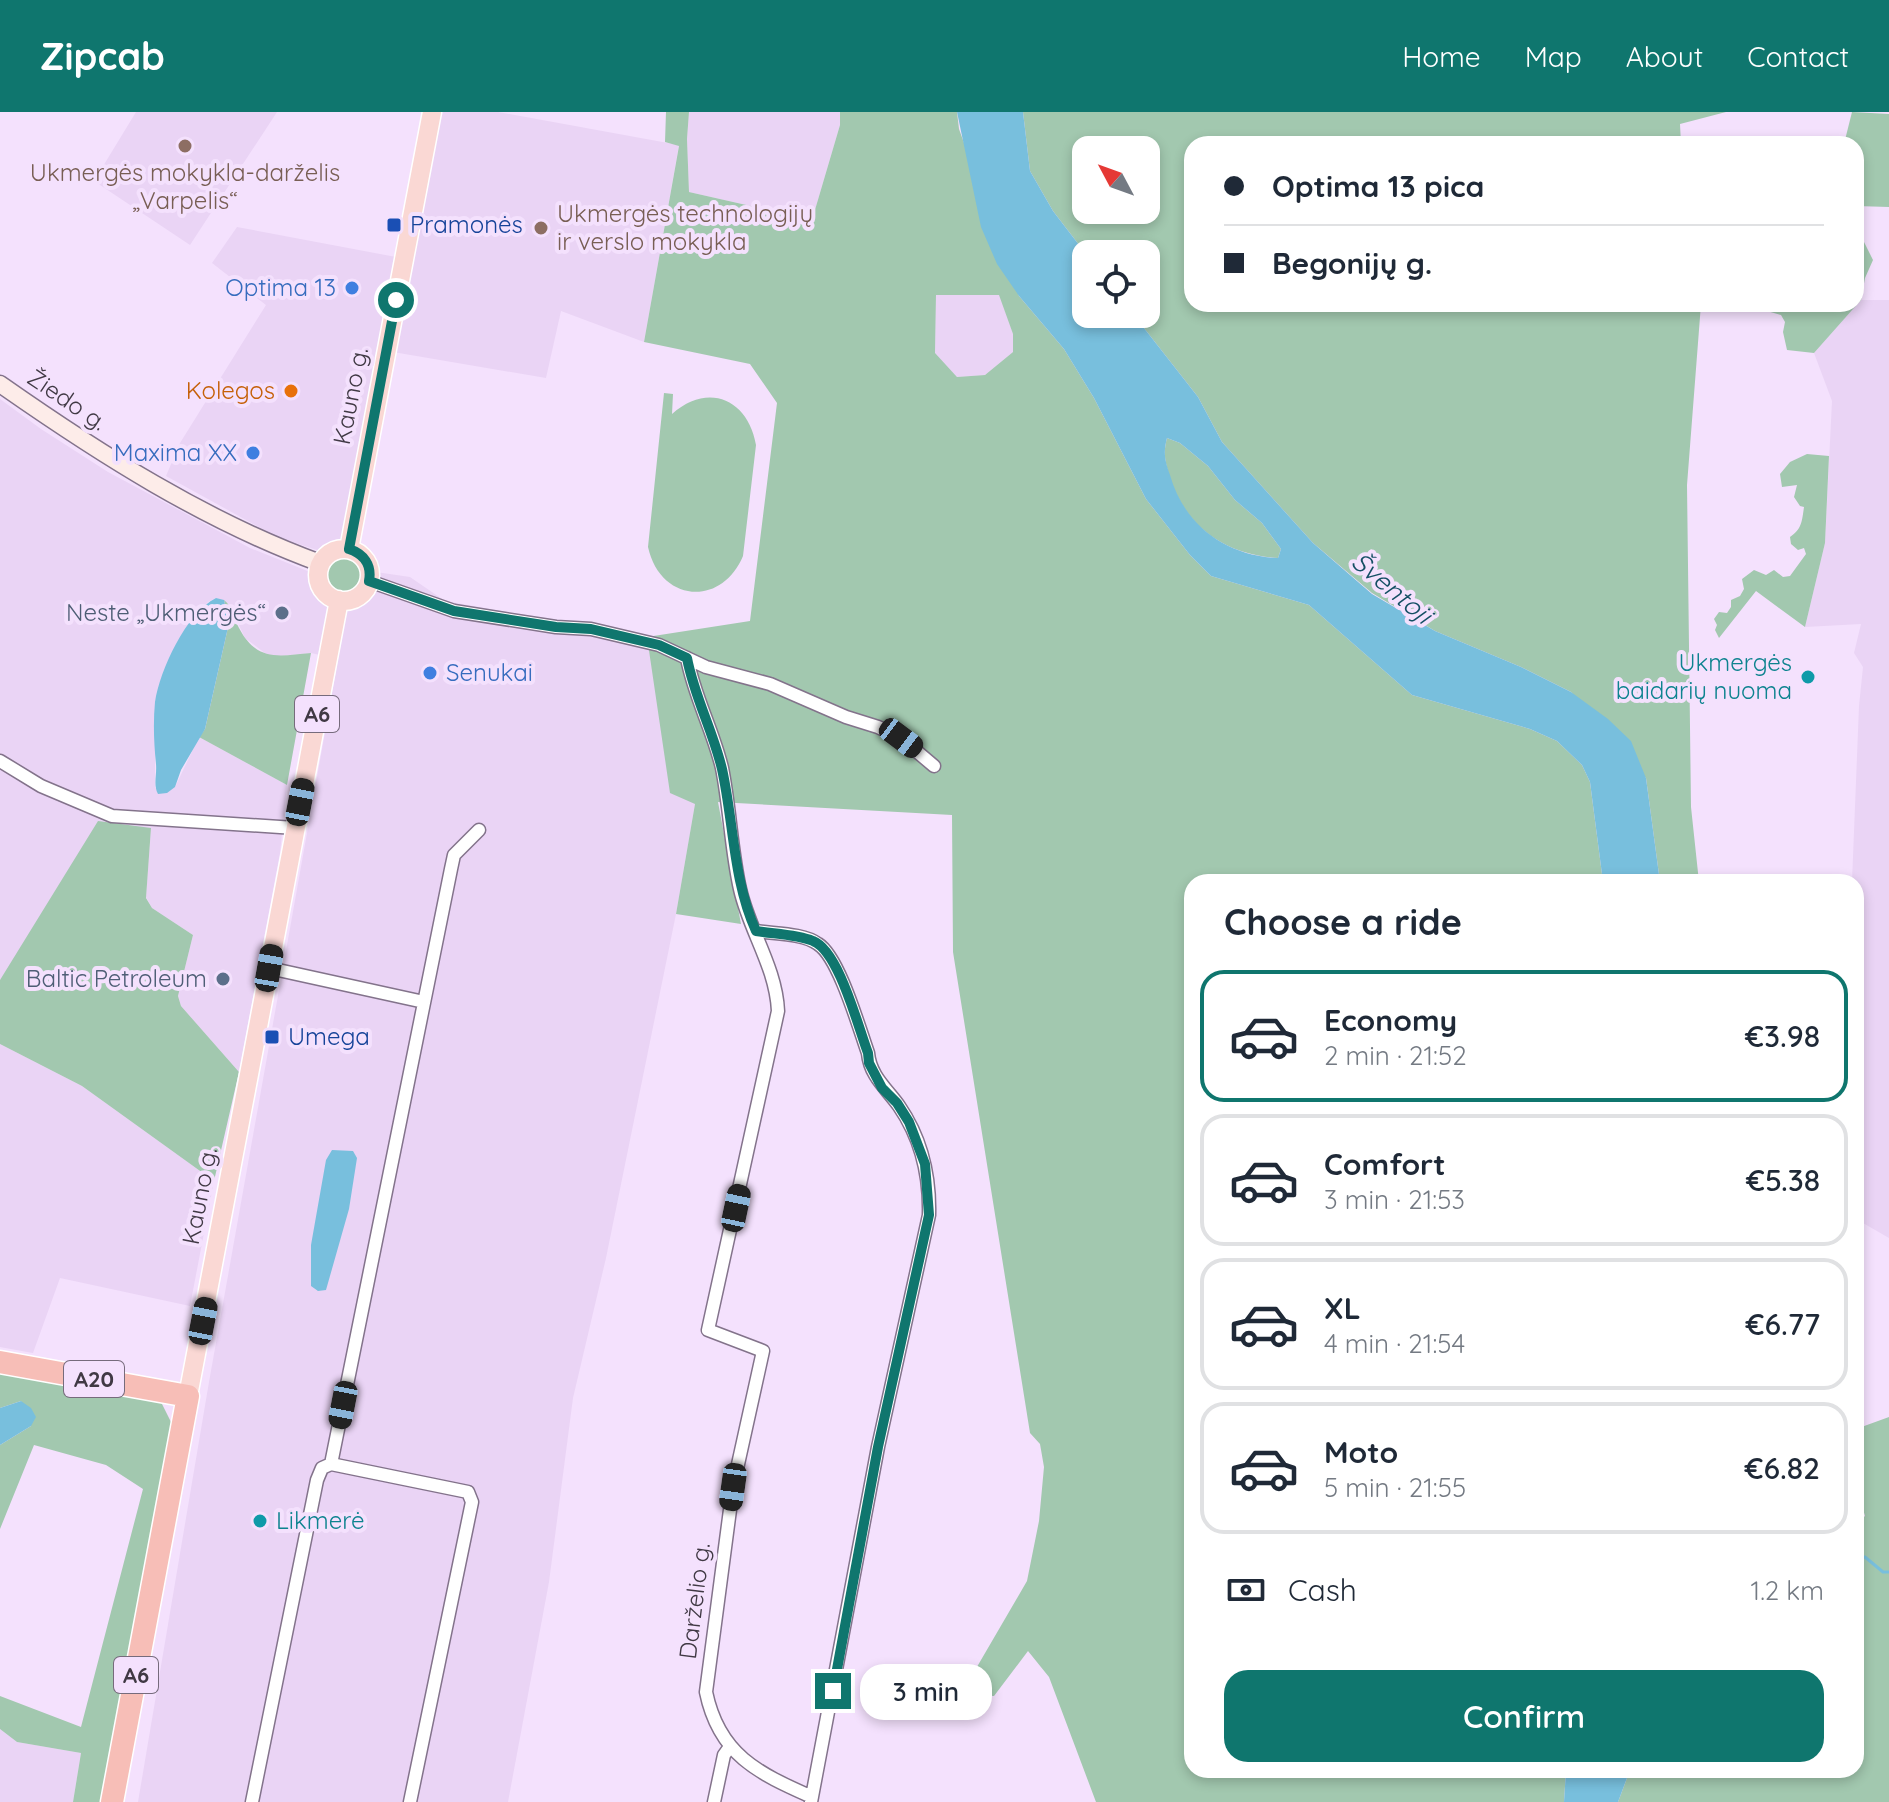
<!DOCTYPE html>
<meta charset="utf-8">
<style>
:root{--surface:#fff;--page:#f6f6f7;--text:#1f2937;--muted:#747a83;--line:#e0e1e3;--accent:#0f766e}
body{margin:0;font-family:Quicksand,sans-serif;background:var(--page);color:var(--text);height:100vh;display:flex;flex-direction:column;font-size:30px;white-space:nowrap}
*{box-sizing:border-box;margin:0}
p{font-size:26px;color:var(--muted)}
.icon{flex:none;width:44px;height:44px;fill:none;stroke:currentColor;stroke-width:2;stroke-linecap:round;stroke-linejoin:round}
.map{position:relative;flex:1;overflow:hidden}
.panel{position:absolute;left:1184px;top:762px;width:680px;height:904px;display:flex;flex-direction:column;background:var(--surface);border-radius:24px;box-shadow:0 4px 12px #0003}
.panel>*{flex:none}
.top-card{position:absolute;left:1184px;top:24px;width:680px;height:176px;border-radius:24px;box-shadow:0 4px 12px #0003;display:grid;align-content:center;height:176px;padding:0 40px;background:var(--surface)}
.needle{width:52px;rotate:311deg}
.buttons{position:absolute;left:1072px;top:24px;display:grid;gap:16px}
.buttons a{display:grid;place-items:center;width:88px;height:88px;border-radius:16px;background:var(--surface);box-shadow:0 4px 12px #0003;font-size:40px}
.end{position:absolute;width:36px;height:36px;margin:-18px;border:10px solid #0f766e;background:#fff;box-shadow:0 0 0 4px #fff}
.from{border-radius:50%}
.bubble{position:absolute;height:56px;border-radius:24px;background:var(--surface);box-shadow:0 4px 12px #0003;font-size:26px;font-weight:600;line-height:56px;text-align:center}
.car{position:absolute;width:24px;height:48px;margin:-24px -12px;border-radius:10px;box-shadow:0 0 6px 2px #0007;background:linear-gradient(#222 24%,#8ab4d8 0 40%,#222 0 76%,#8ab4d8 0 86%,#222 0)}
.top-card b{display:flex;align-items:center;gap:28px;height:76px;font-size:30px}
.top-card b+b{border-top:2px solid var(--line)}
.top-card i{width:20px;height:20px;background:var(--text)}
ul{padding:0;list-style:none}
li{display:flex;align-items:center;gap:24px;height:132px;margin:0 16px 12px;padding:0 24px;border:4px solid var(--line);border-radius:24px}
li div{flex:1}
li b{display:block;font-size:30px}
li em{font-style:normal;font-weight:600}
li.on{border-color:var(--accent)}
li>.icon{width:72px;height:72px;stroke-width:1.5}
h2{padding:0 40px;font-size:36px;line-height:96px}
.pay{display:flex;align-items:center;gap:20px;height:88px;padding:0 40px;font-size:30px}
.pay p{margin-inline-start:auto}
.button{display:flex;gap:16px;margin-top:auto;padding:16px 40px}
.button a{flex:1;height:92px;border-radius:24px;background:var(--accent);color:#fff;font-size:32px;font-weight:600;line-height:92px;text-align:center}
header{display:flex;align-items:center;gap:48px;box-sizing:border-box;height:112px;padding:0 40px;background:var(--accent);color:#fff}
header strong{font-size:38px}
nav{display:flex;gap:44px;margin-inline-start:auto;font-size:28px}
.map>svg:first-child{display:block}
</style>
<header>
<strong>Zipcab</strong>
<nav><a>Home</a><a>Map</a><a>About</a><a>Contact</a></nav>
</header>
<div class="map">
<svg width="1889" height="1690" viewBox="0 0 1889 1690">
<rect width="100%" height="100%" fill="#f4e1fd"/>
<path fill="#ead4f5" d="M136,0H277L190,133L94,69Z
M439,0H498L679,33L644,230L561,199L546,266L393,240Z
M689,0H840V13L812,108L689,80L687,27Z
M237,115L396,145L346,410L341,427L330,436L320,439L277,425L166,364L180,331L266,193L212,151Z
M936,183H1000L1013,222V240L985,263L957,265L935,242Z
M1861,188H1889V1126L1856,1107V770H1852L1859,594L1863,555L1854,541L1861,512L1805,515L1825,431L1832,289L1814,241Z
M0,287L41,317L108,360L250,436L310,460L328,494L320,543L311,541L270,545L245,526L229,492L216,486L208,490L182,523L169,546L155,590V676L175,675L199,625L287,673L280,741L239,960L181,894L178,884L193,823L152,796L146,785L151,717L0,868Z
M376,460L410,465L445,489L647,525L695,692L676,802L606,1146L573,1286L549,1470L508,1690H138L209,1270L347,497L366,484L371,477Z
M0,932L82,974L214,1069L190,1194L60,1166L33,1241L0,1235Z
M0,1617L17,1630L81,1641L73,1690H0Z"/>
<path fill="#a2c8af" fill-rule="evenodd" d="M666,0H689L687,27L689,80L812,108L840,13V0H957L959,17L1019,184L1064,237L1094,286L1146,387L1190,443L1211,464L1309,493L1412,583L1530,617L1557,629L1582,653L1590,670L1603,770H1192V1658H1566L1564,1690H1096L1049,1565L1028,1539L994,1584L959,1582L974,1560L1027,1469L1039,1409L1044,1355L1040,1332L1030,1321L953,840L952,703L718,690L741,812L676,802L695,692L670,681L647,525L750,509L777,291L750,252L644,230L679,34L665,30ZM936,183H999L1013,222V240L985,263L957,265L935,241Z
M1023,0H1726L1680,12L1681,32H1192V192H1701L1687,373L1691,695L1699,770H1660L1646,666L1571,580L1521,555L1435,519L1372,481L1313,431L1222,330L1198,285L1133,202H1146V142H1086L1053,99L1030,59ZM1086,38H1146V98H1086Z
M1852,0L1889,2V95L1856,94V32H1844Z
M1856,105L1860,109L1861,124L1873,148L1865,166L1861,188L1814,241L1787,238L1783,220L1785,210L1781,203L1767,199V192H1856Z
M664,281L673,282L672,302C708,270 748,287 756,333L743,444C721,496 660,490 648,435Z
M1167,326L1180,331L1208,354L1235,388L1262,411L1281,437L1278,446C1225,443 1184,414 1169,363C1165,349 1163,341 1167,326Z
M1807,342L1829,344L1825,431L1805,515L1756,479L1719,526L1715,518L1717,513L1714,507L1719,500L1727,501L1731,495V488L1740,484L1744,477L1742,467L1754,458L1766,463L1774,458L1783,465L1790,464L1806,442L1804,436L1798,438L1791,432L1790,425C1802,417 1802,409 1804,395L1800,394L1794,385L1797,373L1782,375L1780,362L1790,350Z
M325 462a19 19 0 1 1 38 0a19 19 0 1 1-38 0Z
M224,488C233,495 233,505 239,516C257,550 278,544 311,541L287,673L199,625L205,617L229,511Z
M98,709L151,716L146,786L152,796L193,823L178,884L181,894L239,960L214,1069L82,974L0,932V868Z
M0,1257L86,1271L108,1282L161,1290L172,1312L103,1690H73L81,1641L17,1630L0,1617V1584L81,1615L143,1377L106,1353L34,1333L0,1417V1333L31,1314L21,1289L0,1296Z
M1889,1305V1690H1618L1630,1658H1856V1412L1865,1404L1856,1373V1317Z"/>
<path fill="#78bfdd" fill-rule="evenodd" d="M957,0H1023L1030,59L1053,99L1086,142V202H1133L1198,285L1222,330L1313,431L1372,482L1435,519L1521,555L1571,580L1608,607L1631,629L1646,666L1660,770H1603L1590,670L1582,653L1557,629L1530,617L1412,583L1309,493L1211,464L1190,443L1146,387L1094,286L1064,237L1019,184L997,152L981,115ZM1167,326L1180,331L1208,354L1235,388L1262,411L1281,437L1278,446C1226,444 1184,413 1170,363C1165,349 1163,341 1167,326Z
M216,486L224,488L229,511L205,617L181,658L175,675L167,681L158,682C153,673 157,663 156,652C154,632 153,611 155,590C160,558 186,501 216,486Z
M332,1038L353,1039L357,1046L349,1097L326,1178L318,1179L311,1174V1133L326,1048Z
M21,1289L31,1296L36,1305L31,1314L0,1333V1296Z
M1566,1658H1630L1618,1690H1564Z"/>
<g fill="none" stroke-linecap="round" stroke-linejoin="round">
<path stroke="#78bfdd" stroke-width="3" d="M1856,1447L1865,1445L1883,1460H1889"/>
<g stroke="#83738b" stroke-width="15">
<path id="street" d="M369,469L454,499L556,515L591,517L659,533L706,555L770,572L846,605L878,615L901,626L934,654
M687,546C694,584 713,618 722,656C730,696 731,737 740,777C749,818 776,855 778,899L708,1218L763,1239L733,1375L706,1580C719,1643 758,1661 812,1685
M0,649L41,674L112,704L295,716
M756,819C774,822 803,821 818,832C839,845 859,916 868,941C870,964 887,977 899,994C921,1026 930,1065 929,1103L878,1335L811,1690
M269,856L424,890
M331,1352L451,757L454,743L479,718
M252,1690L317,1368L322,1356L331,1352L468,1380L472,1390L410,1690
M714,1690L724,1643L729,1636"/>
</g>
<g stroke="#83738b" stroke-width="19">
<path id="secondary" d="M0,272C100,342 205,409 320,451"/>
</g>
<g stroke="#fff" stroke-width="21">
<path id="primary" d="M318 463a26 26 0 1 1 52 0a26 26 0 1 1-52 0Z
M349,437L432,0
M188,1284L339,488"/>
</g>
<g stroke="#fff" stroke-width="25">
<path id="highway" d="M0,1250L188,1284L112,1690"/>
</g>
<use href="#street" stroke="#fff" stroke-width="12"/>
<use href="#secondary" stroke="#fdece9" stroke-width="16"/>
<use href="#primary" stroke="#fad8d4" stroke-width="18"/>
<use href="#highway" stroke="#f7beb7" stroke-width="22"/>
</g>
<g fill="none" stroke-linecap="round" stroke-linejoin="round">
<path stroke="#0f766e" stroke-width="10" d="M396,188L349,437C364,442 372,453 369,469L454,499L556,515L591,517L659,533L687,546C694,584 713,619 722,657C734,712 733,768 756,819C774,822 796,822 813,829C839,839 858,915 868,941L869,951L882,976L897,991L909,1010L925,1052L929,1103L878,1335L833,1579"/>
</g>
<g fill="#8d6e63" stroke="#f4e1fd" stroke-width="3">
<circle cx="185" cy="34" r="8"/>
<circle cx="541" cy="116" r="8"/>
</g>
<g fill="#1a4fb4" stroke="#f4e1fd" stroke-width="3">
<rect x="386" y="105" width="16" height="16" rx="4"/>
<rect x="264" y="917" width="16" height="16" rx="4"/>
</g>
<g fill="#3f7fe0" stroke="#f4e1fd" stroke-width="3">
<circle cx="352" cy="176" r="8"/>
<circle cx="253" cy="341" r="8"/>
<circle cx="430" cy="561" r="8"/>
</g>
<circle fill="#e8710a" stroke="#f4e1fd" stroke-width="3" cx="291" cy="279" r="8"/>
<g fill="#5c6f8a" stroke="#f4e1fd" stroke-width="3">
<circle cx="282" cy="501" r="8"/>
<circle cx="223" cy="867" r="8"/>
</g>
<g fill="#0f9aa8" stroke="#f4e1fd" stroke-width="3">
<circle cx="1808" cy="565" r="8"/>
<circle cx="260" cy="1409" r="8"/>
</g>
<g text-anchor="middle" stroke-width="8" stroke-linejoin="round" paint-order="stroke">
<g fill="#f4e1fd" stroke="#766b7c" stroke-width="2">
<rect x="295" y="584" width="44" height="36" rx="6"/>
<rect x="64" y="1249" width="60" height="36" rx="6"/>
<rect x="114" y="1545" width="44" height="36" rx="6"/>
</g>
<g font-size="22" font-weight="bold" fill="#403944">
<text x="317" y="610">A6</text>
<text x="94" y="1275">A20</text>
<text x="136" y="1571">A6</text>
</g>
<g font-size="24" fill="#785e54" stroke="#f4e1fd">
<text x="185" y="69">Ukmergės mokykla-darželis<tspan x="185" dy="28">„Varpelis“</tspan></text>
<text x="557" y="110" text-anchor="start">Ukmergės technologijų<tspan x="557" dy="28">ir verslo mokykla</tspan></text>
</g>
<g font-size="24" fill="#164399" stroke="#f4e1fd" text-anchor="start">
<text x="410" y="121">Pramonės</text>
<text x="288" y="933">Umega</text>
</g>
<g font-size="24" fill="#366cbe" stroke="#f4e1fd" text-anchor="end">
<text x="336" y="184">Optima 13</text>
<text x="237" y="349">Maxima XX</text>
<text x="446" y="569" text-anchor="start">Senukai</text>
</g>
<g font-size="24" fill="#c56008" stroke="#f4e1fd" text-anchor="end">
<text x="275" y="287">Kolegos</text>
</g>
<g font-size="24" fill="#403944" stroke="#f4e1fd">
<text transform="translate(351 284) rotate(-79)" y="8">Kauno g.</text>
<text transform="translate(67 288) rotate(34)" y="8">Žiedo g.</text>
<text transform="translate(200 1084) rotate(-79)" y="8">Kauno g.</text>
<text transform="translate(695 1489) rotate(-83)" y="8">Darželio g.</text>
</g>
<g font-size="24" fill="#4e5e75" stroke="#f4e1fd" text-anchor="end">
<text x="266" y="509">Neste „Ukmergės“</text>
<text x="207" y="875">Baltic Petroleum</text>
</g>
<g font-size="24" fill="#0d838f" stroke="#f4e1fd" text-anchor="end">
<text x="1792" y="559">Ukmergės<tspan x="1792" dy="28">baidarių nuoma</tspan></text>
<text x="276" y="1417" text-anchor="start">Likmerė</text>
</g>
<g font-size="26" font-style="italic" fill="#144f64" stroke="#f4e1fd">
<text transform="translate(1392 476) rotate(40)" y="9">Šventoji</text>
</g>
</g>
</svg>
<div class="buttons">
<a><svg class="needle" viewBox="-14 -14 28 28"><path d="M0-13l5 13h-10z" fill="#e53935"/><path d="M0 13l5-13h-10z" fill="#747a83"/></svg></a>
<a><svg class="icon" aria-label="locate" viewBox="0 0 24 24"><circle cx="12" cy="12" r="6"/><path d="M12 2v4M12 18v4M2 12h4M18 12h4"/></svg></a>
</div>
<i class="end from" style="left:396px;top:188px"></i>
<i class="end" style="left:833px;top:1579px"></i>
<div class="bubble" style="left:860px;top:1552px;width:132px">3 min</div>
<i class="car" style="left:901px;top:626px;rotate:127deg"></i>
<i class="car" style="left:300px;top:690px;rotate:11deg"></i>
<i class="car" style="left:269px;top:856px;rotate:10deg"></i>
<i class="car" style="left:736px;top:1096px;rotate:12deg"></i>
<i class="car" style="left:203px;top:1209px;rotate:11deg"></i>
<i class="car" style="left:343px;top:1293px;rotate:191deg"></i>
<i class="car" style="left:733px;top:1375px;rotate:188deg"></i>
<div class="top-card">
<b><i class="from"></i>Optima 13 pica</b>
<b><i></i>Begonijų g.</b>
</div>
<section class="panel">
<h2>Choose a ride</h2>
<ul>
<li class="on"><svg class="icon" aria-label="car" viewBox="0 0 24 24"><path d="M5 17H2v-5l4-1 3-4h7l3 4 3 1v5h-3M9 17h6M6 11h13"/><circle cx="7" cy="17" r="2"/><circle cx="17" cy="17" r="2"/></svg><div><b>Economy</b><p>2 min · 21:52</p></div><em>€3.98</em></li>
<li><svg class="icon" aria-label="car" viewBox="0 0 24 24"><path d="M5 17H2v-5l4-1 3-4h7l3 4 3 1v5h-3M9 17h6M6 11h13"/><circle cx="7" cy="17" r="2"/><circle cx="17" cy="17" r="2"/></svg><div><b>Comfort</b><p>3 min · 21:53</p></div><em>€5.38</em></li>
<li><svg class="icon" aria-label="car" viewBox="0 0 24 24"><path d="M5 17H2v-5l4-1 3-4h7l3 4 3 1v5h-3M9 17h6M6 11h13"/><circle cx="7" cy="17" r="2"/><circle cx="17" cy="17" r="2"/></svg><div><b>XL</b><p>4 min · 21:54</p></div><em>€6.77</em></li>
<li><svg class="icon" aria-label="car" viewBox="0 0 24 24"><path d="M5 17H2v-5l4-1 3-4h7l3 4 3 1v5h-3M9 17h6M6 11h13"/><circle cx="7" cy="17" r="2"/><circle cx="17" cy="17" r="2"/></svg><div><b>Moto</b><p>5 min · 21:55</p></div><em>€6.82</em></li>
</ul>
<div class="pay"><svg class="icon" aria-label="cash" viewBox="0 0 24 24"><path d="M3 7h18v10H3z"/><circle cx="12" cy="12" r="2"/></svg>Cash<p>1.2 km</p></div>
<div class="button"><a>Confirm</a></div>
</section>
</div>
